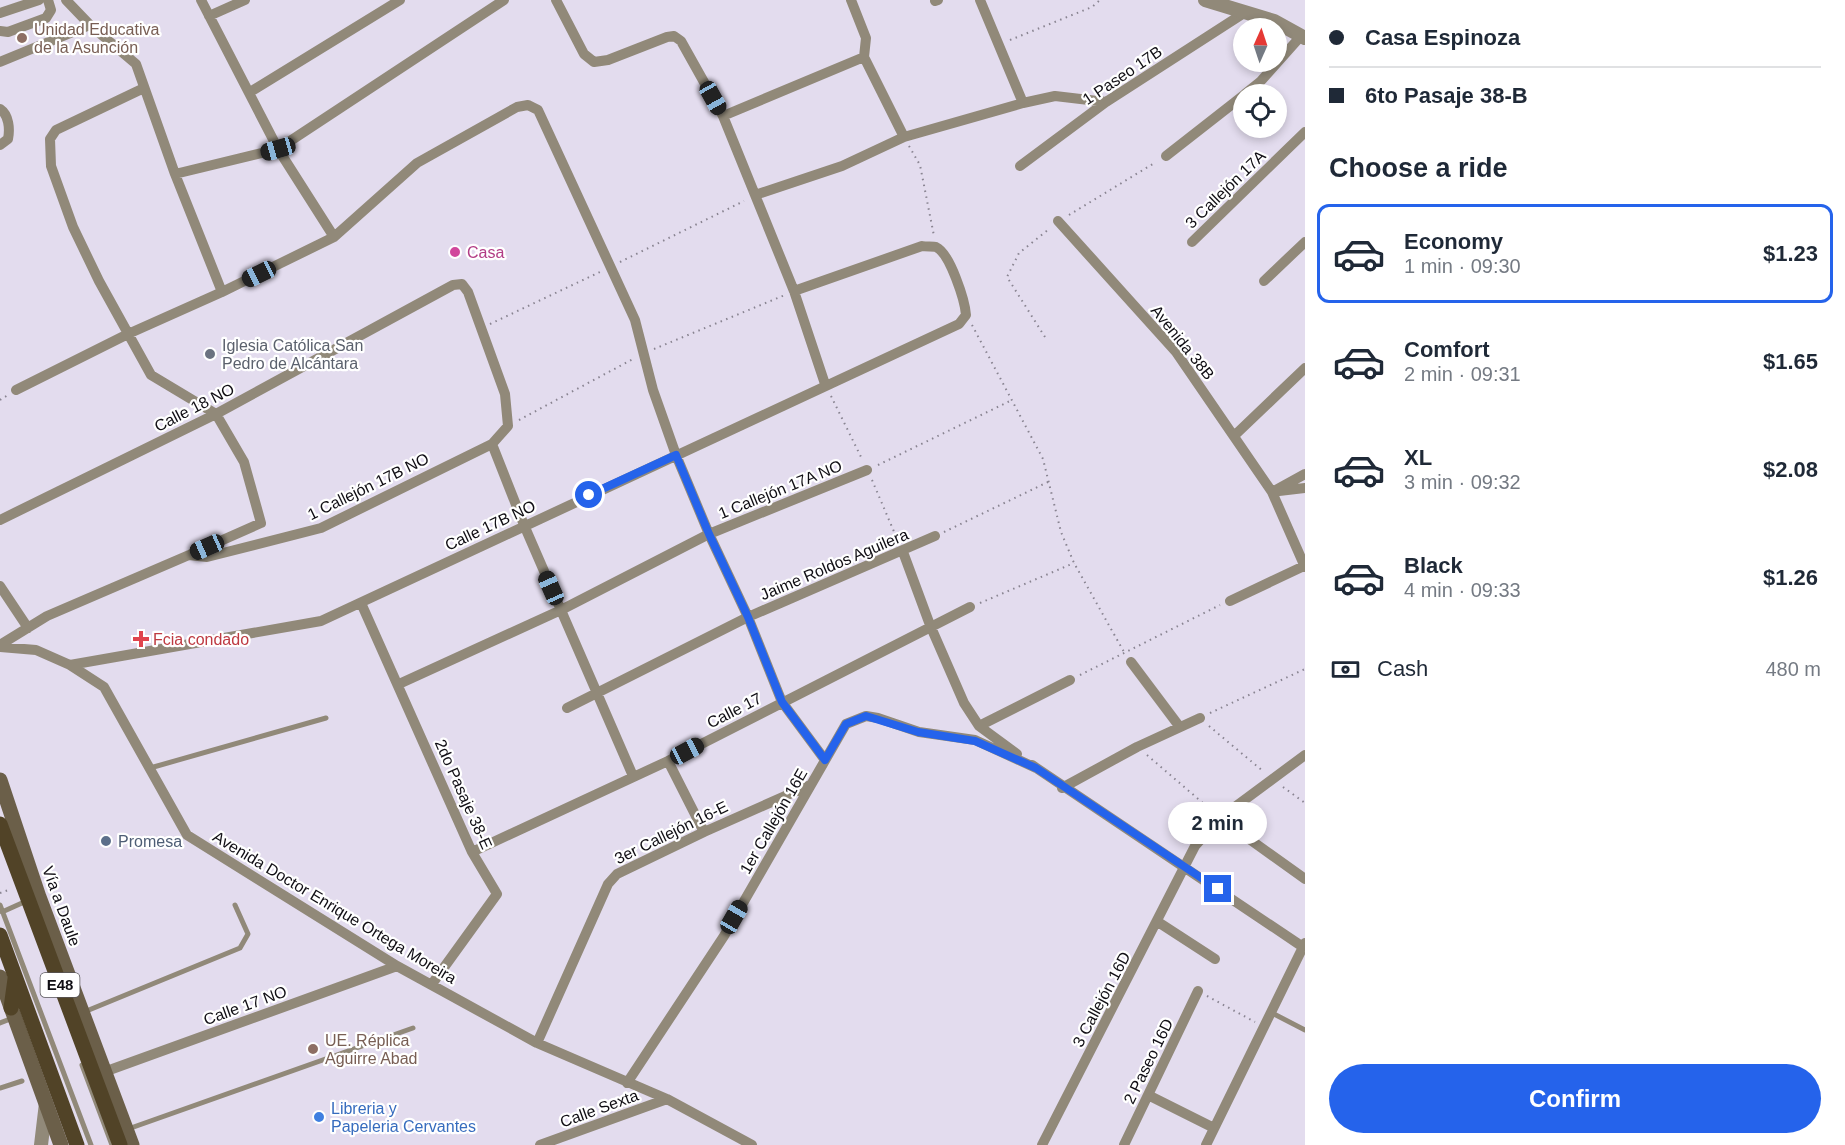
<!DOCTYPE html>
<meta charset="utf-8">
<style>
:root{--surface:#fff;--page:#f6f6f7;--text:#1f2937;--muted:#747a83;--line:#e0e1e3;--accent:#2563eb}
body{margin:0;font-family:Arial,sans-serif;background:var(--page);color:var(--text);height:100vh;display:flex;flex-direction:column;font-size:22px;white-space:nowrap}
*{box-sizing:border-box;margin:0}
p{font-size:20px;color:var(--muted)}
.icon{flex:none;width:33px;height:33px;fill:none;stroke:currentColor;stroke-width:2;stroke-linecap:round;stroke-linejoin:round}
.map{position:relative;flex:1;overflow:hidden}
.details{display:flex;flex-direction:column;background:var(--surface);width:540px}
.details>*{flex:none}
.guide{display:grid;align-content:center;height:132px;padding:0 24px;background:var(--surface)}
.needle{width:39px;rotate:3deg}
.buttons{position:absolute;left:1233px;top:18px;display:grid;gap:12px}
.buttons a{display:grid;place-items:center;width:54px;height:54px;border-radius:50%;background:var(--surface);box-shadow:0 3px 9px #0003;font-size:30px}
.end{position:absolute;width:27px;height:27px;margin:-14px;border:8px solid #2563eb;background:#fff;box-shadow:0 0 0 3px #fff}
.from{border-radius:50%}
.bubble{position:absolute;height:42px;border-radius:21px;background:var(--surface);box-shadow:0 3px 9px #0003;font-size:20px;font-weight:700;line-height:42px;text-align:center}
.car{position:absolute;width:18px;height:36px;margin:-18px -9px;border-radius:8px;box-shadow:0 0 4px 2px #0007;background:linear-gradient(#222 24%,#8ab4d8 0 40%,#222 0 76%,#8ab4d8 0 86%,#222 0)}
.guide b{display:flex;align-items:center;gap:21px;height:57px;font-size:22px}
.guide b+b{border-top:2px solid var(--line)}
.guide i{width:15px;height:15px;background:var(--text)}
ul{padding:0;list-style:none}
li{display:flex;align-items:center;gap:18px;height:99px;margin:0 12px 9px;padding:0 12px;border:3px solid transparent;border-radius:12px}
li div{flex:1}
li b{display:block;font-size:22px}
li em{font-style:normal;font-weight:700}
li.on{border-color:var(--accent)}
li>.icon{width:54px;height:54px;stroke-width:1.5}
h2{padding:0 24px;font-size:27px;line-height:72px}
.pay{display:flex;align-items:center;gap:15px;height:66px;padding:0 24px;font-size:22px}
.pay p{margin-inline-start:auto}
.primary-button{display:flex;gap:12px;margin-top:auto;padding:12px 24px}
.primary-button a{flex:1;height:69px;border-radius:36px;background:var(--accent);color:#fff;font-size:24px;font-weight:700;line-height:69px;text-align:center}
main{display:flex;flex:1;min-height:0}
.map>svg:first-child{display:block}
</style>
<main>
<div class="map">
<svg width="1305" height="1145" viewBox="0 0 1305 1145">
<rect width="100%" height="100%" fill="#e3dcee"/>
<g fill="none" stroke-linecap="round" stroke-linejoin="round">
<path stroke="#898491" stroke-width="2" stroke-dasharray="1.5 4.5" stroke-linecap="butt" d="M1010,40L1092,7L1100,0
M909,146L920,165L934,236
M1069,215L1156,162
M620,262L744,201
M490,324L602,271
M972,325L1043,459L1061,532L1074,563L1124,652
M1045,337L1007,277L1019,253L1049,229
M654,349L785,295
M831,396L862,459
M0,400L8,395
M519,420L633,359
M878,465L1010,401
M872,480L898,541
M944,532L1050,481
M980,603L1074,563
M1080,675L1220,605
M1210,713L1305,669
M1209,726L1264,772
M1147,755L1211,810
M1283,787L1305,803
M0,893L11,889
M1207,996L1255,1022"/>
<path stroke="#918979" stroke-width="5" d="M150,768L326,718
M0,905L91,1145
M2,912L22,903
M84,1012L240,948L248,934L235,905
M1272,1013L1305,1030
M0,1023L13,1018
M82,1065L112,1145
M0,1088L22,1081
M128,1129L413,1028"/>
<path stroke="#918979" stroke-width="10" d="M201,0L278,149L334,237
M556,0L584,54L594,62L608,60L667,37L674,36L681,41L723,116L794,291L825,384
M851,0L866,38L864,57L904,137
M980,0L1023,103
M935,1L938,0
M0,13L39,0
M209,16L245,0
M0,31L8,32L46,18L51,10L48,0
M0,62L90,25
M144,88L56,130L50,139L51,166L73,227L99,281L151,375L216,414L244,462L261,523L191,554
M250,92L400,0
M1245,94L1260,82L1301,36
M0,109C9,115 10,129 8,139L0,145
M723,116L864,57
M1166,156L1244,95
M1020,166L1106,102L1244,13
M175,174L278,149L504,0
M755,195L842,166L904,137L1023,103L1055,96L1106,102
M1058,221L1176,352L1272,492L1305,567
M1192,242L1305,132
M1264,281L1305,242
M222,292L334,237L417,163L517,107L528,105L538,110L635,320L653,390L676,455L709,534L748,617L782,702L825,760
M16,390L128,334L222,292L175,174L136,64L90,25L66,0
M1235,435L1305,368
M492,444L524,525L633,776
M1279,491L1305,488
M1272,492L1305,474
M0,520L216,414L453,285L462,284L468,292L505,394L508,426L492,444L321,528L207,557L189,555L47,616L0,645
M903,552L930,625L964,703L979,726L1017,754
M0,586L28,628
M1230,601L1304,566
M361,603L472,852L497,894L432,984
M0,647L36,650L70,665L104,687L187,835L397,966L537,1043L667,1099L752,1145
M1131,662L1179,726
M70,665L321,621L959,324L966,315C965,301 950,253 936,247C933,246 926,247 922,246L794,291
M399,684L561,610L709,534L867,470
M567,708L748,617L935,536
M979,726L1070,680
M668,761L704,832
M1032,765L1303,947
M1062,788L1137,747L1200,718
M1220,818L1305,879
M472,852L668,761L970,607
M1158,922L1215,959
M537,1043L608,884L617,874L704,832L810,785
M104,1072L397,966
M627,1083L724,936L846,724L866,716L878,718L919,732L975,740L1036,768
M1148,1095L1214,1128
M540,1145L667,1099
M1042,1145L1195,846L1220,818L1305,755
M1124,1145L1198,991
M1206,1145L1305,943"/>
<path stroke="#918979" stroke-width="14" d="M1205,0L1274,21L1305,38
M41,1145L46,1103"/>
<path stroke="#6b5f49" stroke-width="15" d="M0,780L39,897L132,1145
M0,977L61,1145"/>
<path stroke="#514327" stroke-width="15" d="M0,824L120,1145
M0,935L77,1145
M11,1008L15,979"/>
</g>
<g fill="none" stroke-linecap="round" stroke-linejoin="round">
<path stroke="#2563eb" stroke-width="8" d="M589,495L676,455L709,534L748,617L782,702L825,760L846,724L866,716L918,732L975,741L1036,768L1218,889"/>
</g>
<g fill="#8d6e63" stroke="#fff" stroke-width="2">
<circle cx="22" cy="38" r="6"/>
<circle cx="313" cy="1049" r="6"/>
</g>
<circle fill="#d1479c" stroke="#fff" stroke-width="2" cx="455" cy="252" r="6"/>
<circle fill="#6b7280" stroke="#fff" stroke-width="2" cx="210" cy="354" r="6"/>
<path fill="#e0444e" stroke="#fff" stroke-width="2" d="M138 630h6v6h6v6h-6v6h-6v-6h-6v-6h6z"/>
<circle fill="#5c6f8a" stroke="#fff" stroke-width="2" cx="106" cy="841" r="6"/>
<circle fill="#3f7fe0" stroke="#fff" stroke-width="2" cx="319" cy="1117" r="6"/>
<g text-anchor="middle" stroke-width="4.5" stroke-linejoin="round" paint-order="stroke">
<rect fill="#fff" stroke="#58565a" stroke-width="1.5" x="40.5" y="973" width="39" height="24" rx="4.5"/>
<g font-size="15" font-weight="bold" fill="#100e14">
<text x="60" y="990">E48</text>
</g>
<g font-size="16" fill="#785e54" stroke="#fff" text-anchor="start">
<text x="34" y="35">Unidad Educativa<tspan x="34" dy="18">de la Asunción</tspan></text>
<text x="325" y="1046">UE. Réplica<tspan x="325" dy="18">Aguirre Abad</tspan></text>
</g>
<g font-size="16" fill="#100e14" stroke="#fff">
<text transform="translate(1122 75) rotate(-34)" y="6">1 Paseo 17B</text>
<text transform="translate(1225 189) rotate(-44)" y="6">3 Callejón 17A</text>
<text transform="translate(1183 342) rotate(51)" y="6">Avenida 38B</text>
<text transform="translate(194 407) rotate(-27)" y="6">Calle 18 NO</text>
<text transform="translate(368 486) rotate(-26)" y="6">1 Callejón 17B NO</text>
<text transform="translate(780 489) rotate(-22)" y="6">1 Callejón 17A NO</text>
<text transform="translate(490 525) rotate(-25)" y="6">Calle 17B NO</text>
<text transform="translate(834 564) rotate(-23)" y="6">Jaime Roldos Aguilera</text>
<text transform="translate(734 710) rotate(-27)" y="6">Calle 17</text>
<text transform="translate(464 794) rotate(66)" y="6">2do Pasaje 38-E</text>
<text transform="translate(773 821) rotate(-60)" y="6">1er Callejón 16E</text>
<text transform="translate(671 832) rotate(-26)" y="6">3er Callejón 16-E</text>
<text transform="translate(62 906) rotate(70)" y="6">Vía a Daule</text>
<text transform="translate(335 907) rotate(31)" y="6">Avenida Doctor Enrique Ortega Moreira</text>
<text transform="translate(1101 999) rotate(-62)" y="6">3 Callejón 16D</text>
<text transform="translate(245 1005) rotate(-20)" y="6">Calle 17 NO</text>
<text transform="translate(1148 1061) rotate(-64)" y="6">2 Paseo 16D</text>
<text transform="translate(599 1108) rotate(-20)" y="6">Calle Sexta</text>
</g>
<g font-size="16" fill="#b23c85" stroke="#fff" text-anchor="start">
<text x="467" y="258">Casa</text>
</g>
<g font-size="16" fill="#5b616d" stroke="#fff" text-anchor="start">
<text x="222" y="351">Iglesia Católica San<tspan x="222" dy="18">Pedro de Alcántara</tspan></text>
</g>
<g font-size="16" fill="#be3a42" stroke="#fff" text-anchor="start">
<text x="153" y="645">Fcia condado</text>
</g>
<g font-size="16" fill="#4e5e75" stroke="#fff" text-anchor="start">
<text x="118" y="847">Promesa</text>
</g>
<g font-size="16" fill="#366cbe" stroke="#fff" text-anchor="start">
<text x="331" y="1114">Libreria y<tspan x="331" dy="18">Papeleria Cervantes</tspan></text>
</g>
</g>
</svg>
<div class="buttons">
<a><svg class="needle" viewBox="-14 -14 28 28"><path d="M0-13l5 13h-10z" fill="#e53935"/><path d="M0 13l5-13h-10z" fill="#747a83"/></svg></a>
<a><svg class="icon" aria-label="locate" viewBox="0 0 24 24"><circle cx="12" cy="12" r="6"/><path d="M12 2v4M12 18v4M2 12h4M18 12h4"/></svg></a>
</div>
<i class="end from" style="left:589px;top:495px"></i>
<i class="end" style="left:1218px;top:889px"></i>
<div class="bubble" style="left:1168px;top:802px;width:99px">2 min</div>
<i class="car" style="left:713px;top:98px;rotate:151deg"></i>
<i class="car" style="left:278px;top:149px;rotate:254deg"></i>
<i class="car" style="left:259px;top:274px;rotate:244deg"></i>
<i class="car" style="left:207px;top:547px;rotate:246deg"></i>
<i class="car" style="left:551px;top:588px;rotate:336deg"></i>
<i class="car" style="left:687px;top:751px;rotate:62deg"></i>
<i class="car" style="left:734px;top:917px;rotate:30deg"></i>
</div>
<section class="details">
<div class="guide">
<b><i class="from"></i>Casa Espinoza</b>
<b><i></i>6to Pasaje 38-B</b>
</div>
<h2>Choose a ride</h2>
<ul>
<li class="on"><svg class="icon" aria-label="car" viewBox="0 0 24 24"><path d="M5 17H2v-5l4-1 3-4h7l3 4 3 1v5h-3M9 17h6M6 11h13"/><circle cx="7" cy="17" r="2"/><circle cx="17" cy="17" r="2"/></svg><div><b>Economy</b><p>1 min · 09:30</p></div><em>$1.23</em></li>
<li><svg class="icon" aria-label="car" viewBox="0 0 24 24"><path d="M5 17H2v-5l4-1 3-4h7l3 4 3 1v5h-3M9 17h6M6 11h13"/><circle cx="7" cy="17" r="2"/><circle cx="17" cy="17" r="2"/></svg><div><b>Comfort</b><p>2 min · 09:31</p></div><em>$1.65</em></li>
<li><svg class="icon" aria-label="car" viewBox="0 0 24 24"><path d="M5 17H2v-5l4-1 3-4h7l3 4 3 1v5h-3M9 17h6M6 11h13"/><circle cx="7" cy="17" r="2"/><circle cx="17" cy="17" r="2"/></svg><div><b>XL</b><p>3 min · 09:32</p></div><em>$2.08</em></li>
<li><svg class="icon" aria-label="car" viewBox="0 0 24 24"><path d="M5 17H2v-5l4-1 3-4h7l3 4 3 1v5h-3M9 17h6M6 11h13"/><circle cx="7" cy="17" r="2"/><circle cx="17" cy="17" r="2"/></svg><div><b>Black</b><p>4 min · 09:33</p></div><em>$1.26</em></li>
</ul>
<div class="pay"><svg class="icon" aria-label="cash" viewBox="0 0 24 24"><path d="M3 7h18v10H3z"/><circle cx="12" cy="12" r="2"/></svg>Cash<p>480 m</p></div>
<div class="primary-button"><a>Confirm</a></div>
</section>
</main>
